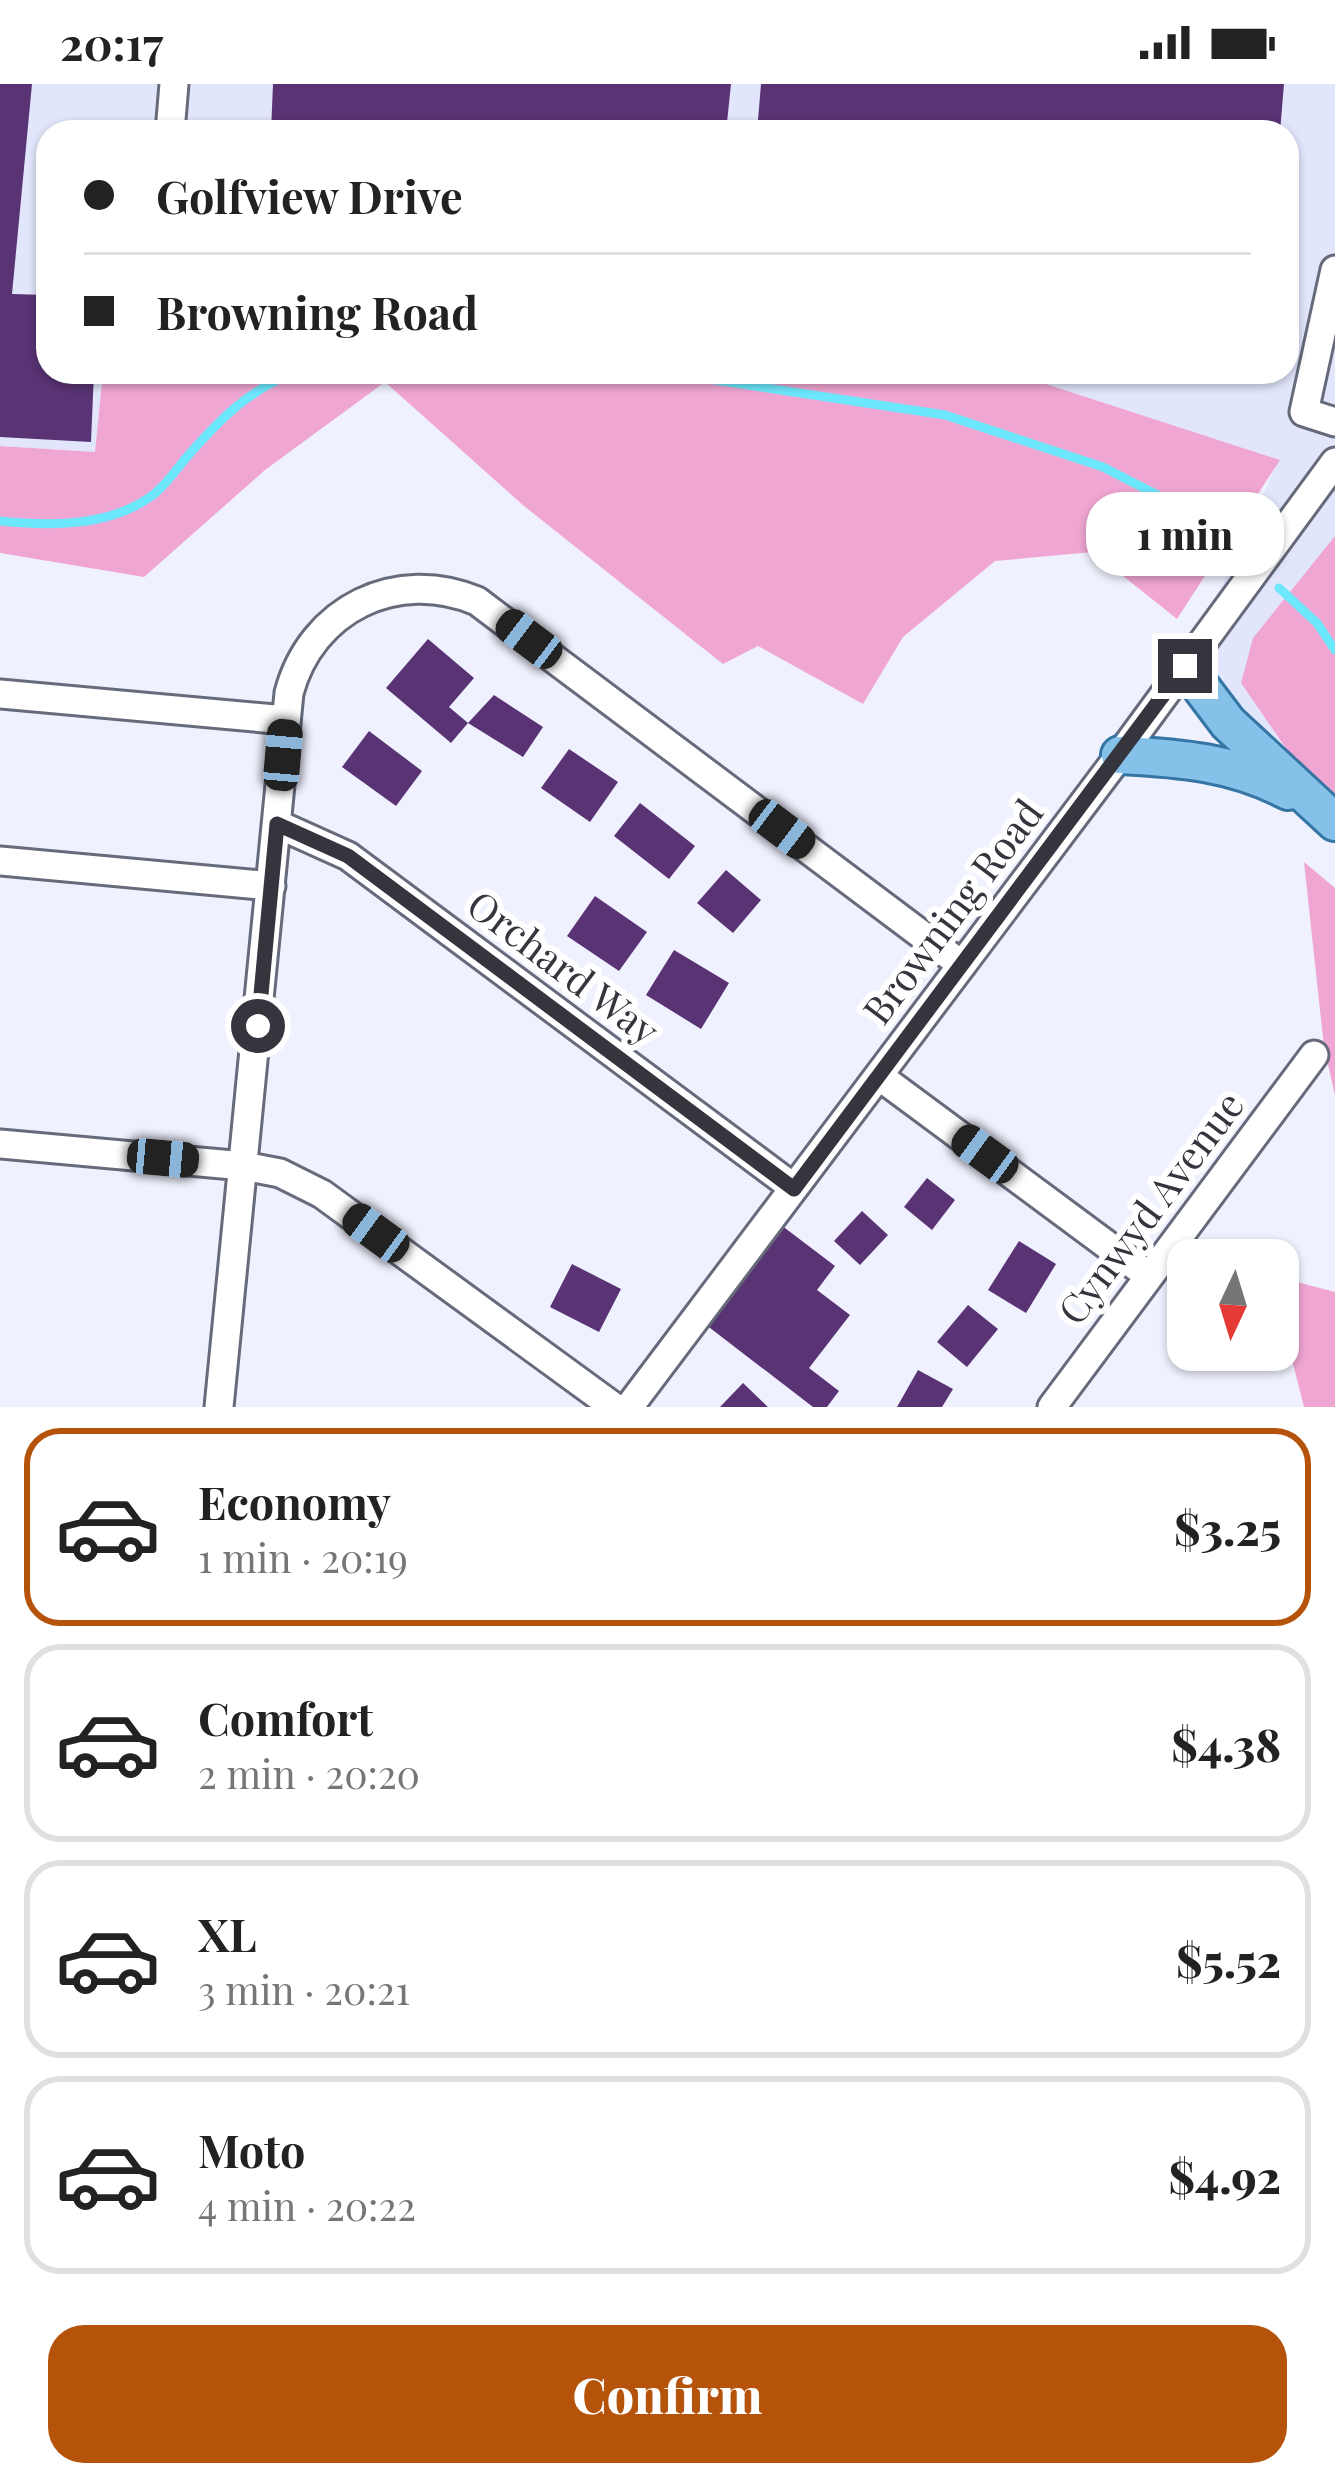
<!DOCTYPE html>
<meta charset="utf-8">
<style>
:root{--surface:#fff;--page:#f6f6f6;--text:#222;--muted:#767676;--line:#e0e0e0;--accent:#b45309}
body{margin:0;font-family:"Playfair Display",serif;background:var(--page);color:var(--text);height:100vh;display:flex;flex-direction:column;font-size:45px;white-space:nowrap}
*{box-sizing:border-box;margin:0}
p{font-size:39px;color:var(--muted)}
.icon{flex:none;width:66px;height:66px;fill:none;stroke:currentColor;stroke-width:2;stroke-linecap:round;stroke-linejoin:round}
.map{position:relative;height:1323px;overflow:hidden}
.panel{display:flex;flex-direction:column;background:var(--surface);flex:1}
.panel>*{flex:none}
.banner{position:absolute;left:36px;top:36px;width:1263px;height:264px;border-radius:36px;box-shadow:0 3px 9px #0004;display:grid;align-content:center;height:264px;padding:0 48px;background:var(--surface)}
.needle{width:78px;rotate:184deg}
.buttons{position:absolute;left:1167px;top:1155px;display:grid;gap:24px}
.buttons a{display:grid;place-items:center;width:132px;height:132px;border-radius:24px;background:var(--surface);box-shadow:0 3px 9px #0004;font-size:60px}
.end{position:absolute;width:54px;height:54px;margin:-27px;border:15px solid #34353d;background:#fff;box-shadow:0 0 0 6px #fff}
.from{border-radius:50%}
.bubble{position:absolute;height:84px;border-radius:36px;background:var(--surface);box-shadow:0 3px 9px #0004;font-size:39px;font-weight:800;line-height:84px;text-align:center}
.car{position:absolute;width:36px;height:72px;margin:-36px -18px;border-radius:15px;box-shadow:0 0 9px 3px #0007;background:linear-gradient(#222 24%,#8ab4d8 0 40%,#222 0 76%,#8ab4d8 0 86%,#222 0)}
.banner b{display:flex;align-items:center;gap:42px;height:114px;font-size:45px}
.banner b+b{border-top:3px solid var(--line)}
.banner i{width:30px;height:30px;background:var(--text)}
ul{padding:21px 0 0;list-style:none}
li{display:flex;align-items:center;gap:36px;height:198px;margin:0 24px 18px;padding:0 24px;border:6px solid var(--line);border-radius:36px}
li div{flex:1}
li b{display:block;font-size:45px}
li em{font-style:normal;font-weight:800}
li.selected{border-color:var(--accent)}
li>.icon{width:108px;height:108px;stroke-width:1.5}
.cta{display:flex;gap:24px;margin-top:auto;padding:24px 48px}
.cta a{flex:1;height:138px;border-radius:36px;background:var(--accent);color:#fff;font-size:48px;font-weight:800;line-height:138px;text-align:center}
.status{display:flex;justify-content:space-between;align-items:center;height:84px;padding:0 60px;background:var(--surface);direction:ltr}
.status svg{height:33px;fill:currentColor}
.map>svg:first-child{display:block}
</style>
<div class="status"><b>20:17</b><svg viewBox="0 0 49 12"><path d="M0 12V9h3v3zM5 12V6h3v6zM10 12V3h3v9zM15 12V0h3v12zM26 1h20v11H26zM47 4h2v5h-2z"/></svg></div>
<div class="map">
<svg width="1335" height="1323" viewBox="0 0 1335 1323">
<rect width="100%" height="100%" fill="#eff1fe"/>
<path fill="#e1e6fc" d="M0,0H1335V738L1185,582L1279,376L1009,288H1287V48H48V288H103L95,368L0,362Z"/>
<path fill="#f0a6d3" d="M103,288H1009L1280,376L1177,535L1093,468L995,477L903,553L863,620L758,562L723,580L524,422L385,298L265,386L144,493L0,469V362L95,368Z
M1335,452V710L1299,683L1241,599L1253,554Z
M1304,778L1335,804V1011L1324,963Z
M1278,1193L1335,1208V1323H1304L1278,1221Z"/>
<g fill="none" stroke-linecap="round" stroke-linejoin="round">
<path stroke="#6de7fc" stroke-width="9" d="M662,288L945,331L1103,383L1171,418L1235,473
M0,437C48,442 105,443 147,415C162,406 175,387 186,374C218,337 249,305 296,288
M1279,504L1317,539L1335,566"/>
</g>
<path fill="#593374" d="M0,0H32L12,210L48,211V288H94L91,358L0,353Z
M273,0H731L726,48H271Z
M761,0H1284L1280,48H757Z
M428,555L474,594L449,623L468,639L451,659L386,604Z
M494,611L543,643L523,673L468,639Z
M369,647L422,687L396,722L342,683Z
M569,665L618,698L590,738L541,704Z
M640,719L695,762L669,795L614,752Z
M726,786L761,816L733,849L697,819Z
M595,812L647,848L619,887L567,852Z
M674,866L729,899L701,945L646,911Z
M927,1094L955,1116L932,1146L904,1123Z
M862,1127L888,1151L860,1181L834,1157Z
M777,1138L835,1182L817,1206L850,1231L809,1284L839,1307L827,1323H813L701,1237Z
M1019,1157L1056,1180L1026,1229L988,1206Z
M572,1180L621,1205L599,1248L550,1223Z
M968,1221L998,1245L967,1283L937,1258Z
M918,1286L953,1305L942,1323H897Z
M743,1299L768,1323H720Z"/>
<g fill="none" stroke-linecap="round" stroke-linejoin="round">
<g stroke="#666a7b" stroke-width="33">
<path id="minor" d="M170,48L174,0
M1335,186L1304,328L1335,338
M0,610L286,636
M277,740L348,772L794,1104
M0,777L271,802
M879,992L1149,1192
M0,1060L244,1082L280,1089L322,1110L614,1323
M219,1323L289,609C311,525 397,483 477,517L962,881
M629,1323L1120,671L1335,378
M1052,1323L1314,971"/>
</g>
<g stroke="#3575a3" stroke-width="42">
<path id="major" d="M1185,582L1228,639L1335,738
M1120,671C1179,674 1234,678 1288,707"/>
</g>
<use href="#minor" stroke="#fff" stroke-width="27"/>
<use href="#major" stroke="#86c1e9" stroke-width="36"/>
</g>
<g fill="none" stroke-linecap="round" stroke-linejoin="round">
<path stroke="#34353d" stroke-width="15" d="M258,942L277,740L348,772L794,1105L1185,582"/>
</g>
<g text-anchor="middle" stroke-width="12" stroke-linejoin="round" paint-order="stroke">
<g font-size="39" fill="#34353d" stroke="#fff">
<text transform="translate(953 828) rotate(-53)" y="14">Browning Road</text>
<text transform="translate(563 884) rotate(37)" y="14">Orchard Way</text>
<text transform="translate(1151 1124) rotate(-53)" y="14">Cynwyd Avenue</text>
</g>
</g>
</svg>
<div class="buttons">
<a><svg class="needle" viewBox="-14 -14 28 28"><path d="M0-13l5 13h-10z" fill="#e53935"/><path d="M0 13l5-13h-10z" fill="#767676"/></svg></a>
</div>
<i class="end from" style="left:258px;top:942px"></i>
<i class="end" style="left:1185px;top:582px"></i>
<div class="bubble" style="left:1086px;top:408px;width:198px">1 min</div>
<i class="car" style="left:529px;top:555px;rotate:307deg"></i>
<i class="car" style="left:283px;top:671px;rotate:5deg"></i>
<i class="car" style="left:782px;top:745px;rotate:127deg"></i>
<i class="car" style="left:985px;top:1070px;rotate:306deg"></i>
<i class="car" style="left:163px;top:1074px;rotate:95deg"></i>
<i class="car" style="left:376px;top:1149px;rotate:306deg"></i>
<div class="banner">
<b><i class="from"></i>Golfview Drive</b>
<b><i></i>Browning Road</b>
</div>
</div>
<section class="panel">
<ul>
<li class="selected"><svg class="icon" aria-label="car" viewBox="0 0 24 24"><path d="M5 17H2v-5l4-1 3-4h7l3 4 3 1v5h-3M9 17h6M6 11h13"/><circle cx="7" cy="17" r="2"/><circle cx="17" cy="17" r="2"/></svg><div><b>Economy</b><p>1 min · 20:19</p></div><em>$3.25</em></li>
<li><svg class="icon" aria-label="car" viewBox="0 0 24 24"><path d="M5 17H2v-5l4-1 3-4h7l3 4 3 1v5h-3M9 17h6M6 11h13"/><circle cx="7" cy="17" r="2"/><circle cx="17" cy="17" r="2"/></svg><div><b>Comfort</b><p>2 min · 20:20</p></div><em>$4.38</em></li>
<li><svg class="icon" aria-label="car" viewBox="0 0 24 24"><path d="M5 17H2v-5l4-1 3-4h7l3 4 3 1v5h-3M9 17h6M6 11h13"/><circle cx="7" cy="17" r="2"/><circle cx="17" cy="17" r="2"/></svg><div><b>XL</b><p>3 min · 20:21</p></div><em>$5.52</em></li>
<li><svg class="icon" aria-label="car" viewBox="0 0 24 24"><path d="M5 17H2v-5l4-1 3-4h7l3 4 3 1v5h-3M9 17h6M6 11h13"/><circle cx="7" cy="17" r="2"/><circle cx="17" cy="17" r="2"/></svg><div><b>Moto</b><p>4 min · 20:22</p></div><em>$4.92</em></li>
</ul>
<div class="cta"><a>Confirm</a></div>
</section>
